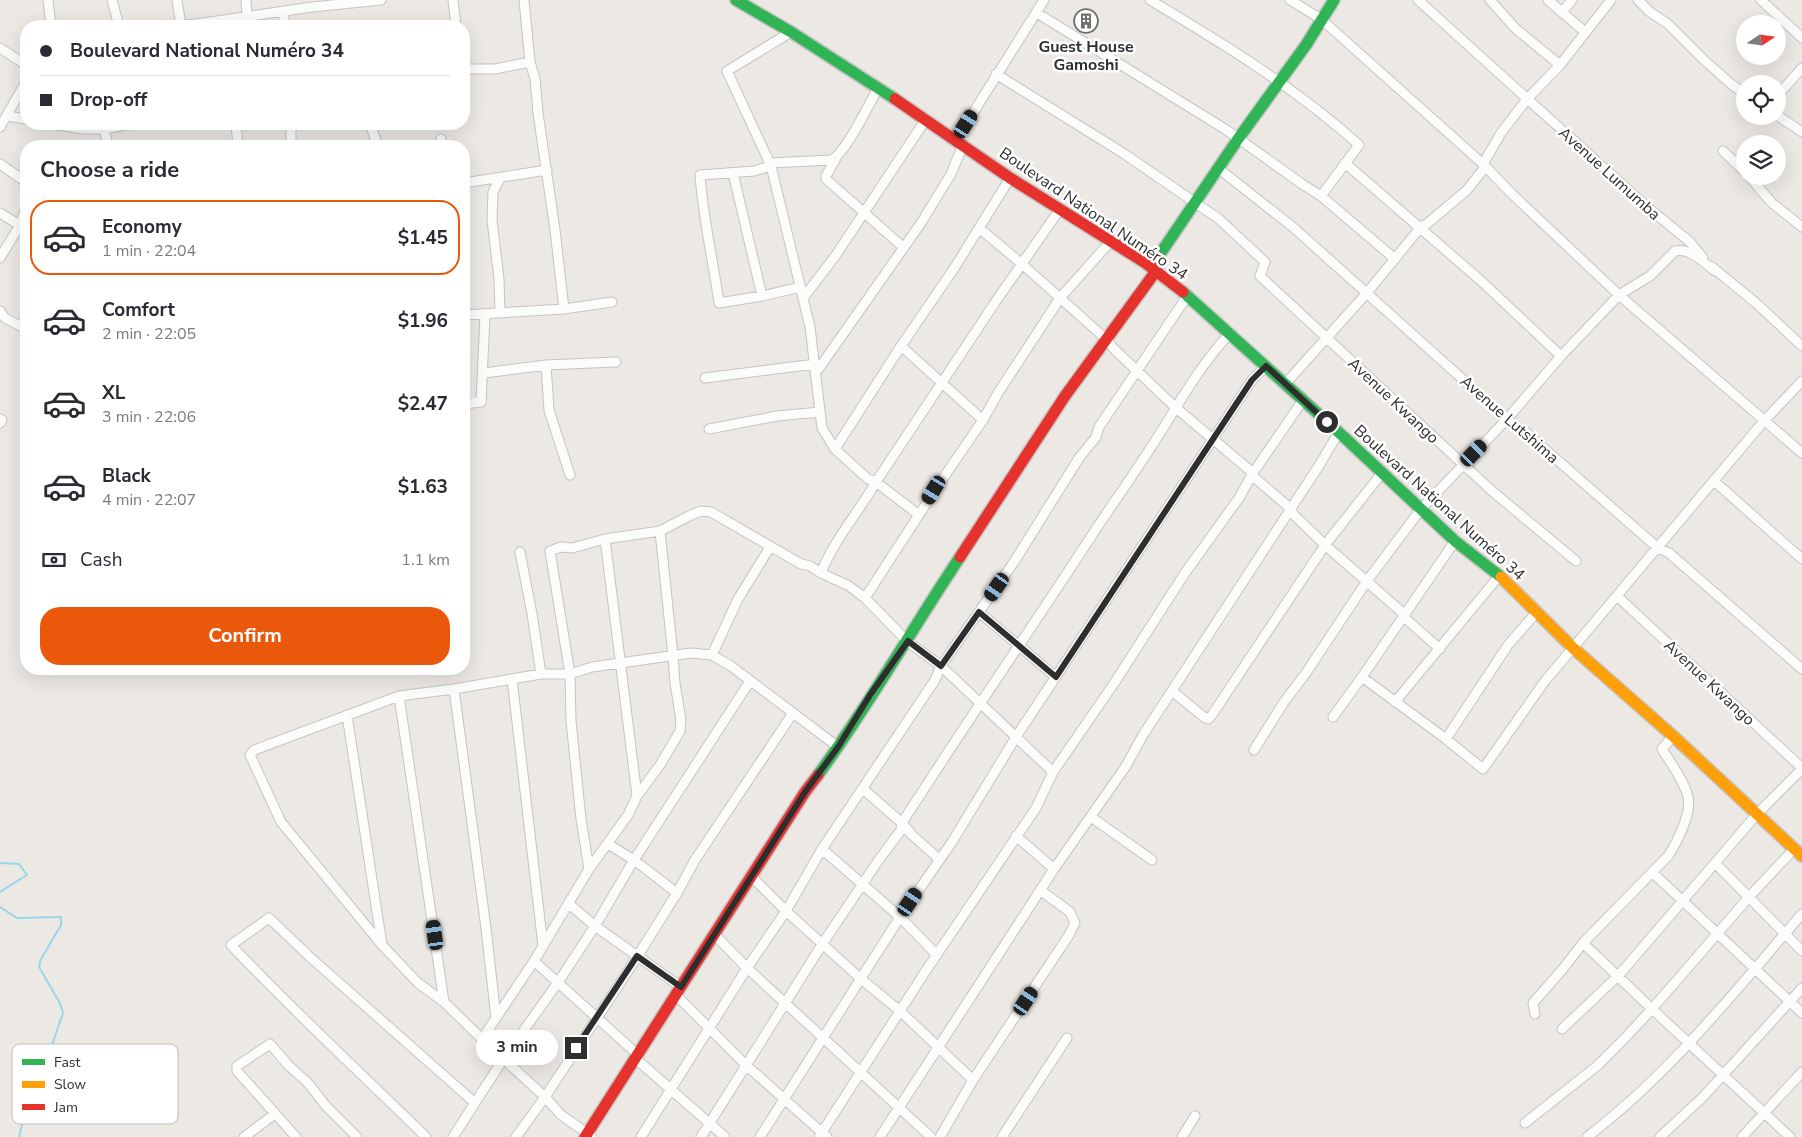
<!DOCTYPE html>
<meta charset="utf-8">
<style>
:root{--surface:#fff;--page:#f7f7f7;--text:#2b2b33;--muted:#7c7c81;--line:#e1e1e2;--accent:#ea580c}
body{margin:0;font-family:"Nunito Sans",sans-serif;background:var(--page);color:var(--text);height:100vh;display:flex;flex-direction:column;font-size:19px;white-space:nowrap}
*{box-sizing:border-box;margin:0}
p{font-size:16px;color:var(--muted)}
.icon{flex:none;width:28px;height:28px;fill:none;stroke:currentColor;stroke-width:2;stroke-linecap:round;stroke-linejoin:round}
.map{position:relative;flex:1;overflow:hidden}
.side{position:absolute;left:20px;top:140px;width:450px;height:535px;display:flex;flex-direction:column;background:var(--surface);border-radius:20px;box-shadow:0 5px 20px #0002}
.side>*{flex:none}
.guide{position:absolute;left:20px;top:20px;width:450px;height:110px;border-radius:20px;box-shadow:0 5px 20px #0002;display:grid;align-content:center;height:110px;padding:0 20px;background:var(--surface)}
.needle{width:32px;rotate:77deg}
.tools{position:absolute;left:1736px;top:15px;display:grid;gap:10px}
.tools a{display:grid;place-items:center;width:50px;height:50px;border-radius:50%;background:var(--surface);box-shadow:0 5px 20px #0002;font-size:25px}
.end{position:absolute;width:22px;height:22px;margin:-11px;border:6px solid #2e2e2e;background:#fff;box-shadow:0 0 0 2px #fff}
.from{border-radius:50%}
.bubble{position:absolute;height:35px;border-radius:18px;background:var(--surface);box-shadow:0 5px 20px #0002;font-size:16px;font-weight:700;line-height:35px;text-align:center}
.car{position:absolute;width:15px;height:30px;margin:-15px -8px;border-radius:6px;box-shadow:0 0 4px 1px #0007;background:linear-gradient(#222 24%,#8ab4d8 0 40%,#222 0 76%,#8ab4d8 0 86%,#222 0)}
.guide b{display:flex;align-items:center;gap:18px;height:48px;font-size:19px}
.guide b+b{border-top:1px solid var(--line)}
.guide i{width:12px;height:12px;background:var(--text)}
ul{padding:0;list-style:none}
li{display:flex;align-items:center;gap:15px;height:75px;margin:0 10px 8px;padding:0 10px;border:2px solid transparent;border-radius:20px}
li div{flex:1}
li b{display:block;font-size:19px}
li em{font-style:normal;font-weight:700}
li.on{border-color:var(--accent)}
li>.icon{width:45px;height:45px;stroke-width:1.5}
h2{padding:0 20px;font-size:22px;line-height:60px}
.pay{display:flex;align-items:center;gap:12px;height:55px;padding:0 20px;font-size:19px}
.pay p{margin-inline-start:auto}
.action{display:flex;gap:10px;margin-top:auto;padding:10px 20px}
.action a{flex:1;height:58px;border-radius:20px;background:var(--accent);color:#fff;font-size:20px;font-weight:700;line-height:58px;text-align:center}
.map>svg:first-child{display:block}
</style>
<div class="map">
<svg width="1802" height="1137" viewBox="0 0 1802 1137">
<rect width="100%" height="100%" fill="#ece8e4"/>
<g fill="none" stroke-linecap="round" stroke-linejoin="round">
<path stroke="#99d6ec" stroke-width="2" d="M0,863L19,864L27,875L0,892
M0,907L17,918L61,917V925L41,959L39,967L60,1003L63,1013L52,1045L36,1064L32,1076L35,1100L22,1125L19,1137"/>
<g stroke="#c5c4c5" stroke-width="11">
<path id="street" d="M48,0L51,26
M112,0L119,26
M177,0L181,26
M246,0L247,16
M453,0L456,26
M524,0L530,62L535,79L538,113L555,230L564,309
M1150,0C1222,43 1296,88 1359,145L1321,196
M1290,0L1321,19L1483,164L1512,194L1619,295L1802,453
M1418,0L1646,206L1690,242L1703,258
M1490,0L1516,29L1560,65
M1548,0L1585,32
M1638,0L1650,12L1668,24L1704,60L1731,84L1745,94
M1761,0L1802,38
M284,12V26
M1562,12L1572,0
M1037,13L1225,129L1302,184L1321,196L1395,259
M182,26L312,7L381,0
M791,32L727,71L771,166L810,327L822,428L835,449L868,479L876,482L919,515
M0,48L26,65
M464,69H495L530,62
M996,74L1123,153L1219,219L1265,262L1260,276L1492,491L1576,561
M1778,95L1802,68
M7,116L26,119
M1778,116L1802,132
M52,124L83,129H104L131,124
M103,124L108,146
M236,124L238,146
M370,124L378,146
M0,127L26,82
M441,139L442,146
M956,140L1044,0
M291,146V124
M1723,151L1745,172
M836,158L826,176V179L903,247
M770,163L831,160C845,155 869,104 878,88
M1345,163L1479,279L1561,356
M0,164L26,182
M1483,164L1501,133L1527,99L1560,65L1611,0
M771,166L754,171L700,175C703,218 713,260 719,303L762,296L801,287
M1218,168L1294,228L1507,419L1523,430L1658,548L1669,553L1802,669
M733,173L762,296
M1749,176L1772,203L1802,227
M464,183L547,170
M0,213L26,229
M979,228L1022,264L1106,339L1114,349L1175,407L1253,473L1255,478L1291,509L1294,515L1325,545L1404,614L1406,619L1440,649
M0,258L20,225L26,208
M1712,267L1756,303L1802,346
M804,297L836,255L926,119
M0,311L5,318L26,329
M500,313L499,279L492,220L493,192L500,178
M464,315L564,309L612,302
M901,346L983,420
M546,365L549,410L570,475
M484,373L546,365L616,362
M815,374L921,223L951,174L963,145
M705,378L815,364
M1285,384L1366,294L1420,228L1428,223L1467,190L1485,167
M464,404L481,402L485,315
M0,419L2,420L0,423
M709,429L777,416L820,412
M835,449L901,346L955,267L1010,178
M1714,481L1802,559
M605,539L637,796
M520,552L532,614L541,674
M821,573C834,540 858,513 876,482L996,301L1060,209
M1617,596L1802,768
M865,598L935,490L983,420L998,393L1060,298L1110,242
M979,612L1056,677
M712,655L738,599L770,547
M1362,677L1446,739L1483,769L1545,681L1764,421L1802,381
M512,679L543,946
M454,689L486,928L496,1018
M1172,691L1205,718L1208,719L1212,715L1325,545L1382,473
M399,696L444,1002
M1395,702L1499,576
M347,715L382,945
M1333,717L1362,677L1455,541
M1446,739L1508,645L1536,613
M1254,750L1284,702L1306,673L1367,581L1421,509L1507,419L1561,356L1619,295L1650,276L1675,251C1691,248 1703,262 1715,271
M863,789L902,823L912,835L939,859
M1091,817L1152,860
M1016,836L1054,869
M608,844L634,860L677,893
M822,849L900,917L937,955
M1715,863L1802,951
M589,869L581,819L571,721L570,674L550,551L561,547L572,548L605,539L660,531L689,516L701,511L711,512L801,564L810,566L821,573L849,586L865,598L907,641L941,666L1053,772
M1653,873L1802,1013
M751,876L786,911L861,979L900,1011L973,1080
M569,904L595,926L681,987
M714,934L747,968L931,1137
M1583,943L1652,1009L1790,1137
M534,961L637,1054
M676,995L747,1066L827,1137
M1535,1014L1533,1003L1562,970L1583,943L1669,855C1677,842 1692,813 1688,797C1684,781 1671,763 1662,749L1673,736
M1562,1029L1619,975L1757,814L1802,769
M482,1039L534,961L589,869L628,815L637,796L660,765L680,731L681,720L675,683L673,656L660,531
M635,1058L725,1137
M1525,1123L1597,1066L1624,1039L1652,1009L1749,897L1794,849
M591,1136L561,1115L545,1097L482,1039L444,1002L418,983L382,945L281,822L250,755L254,750L399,696L454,689L541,674H570L592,667L691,653L712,655L731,666L838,747
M244,1137L275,1114
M296,1137L237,1071V1066L270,1044L289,1066L307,1082L326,1106L357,1137
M426,1137C361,1073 293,1011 231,945L269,918L311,958L475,1103
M453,1137L504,1058L559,981L595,926L634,860L750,681
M516,1137L545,1097L637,957L677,893L695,860L793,713
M641,1137L747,968L786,911L822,849L935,680L941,666L1014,562L1079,458L1096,437L1099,427L1188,295
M701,1137L823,943L878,861L901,830L902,823C966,723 1033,626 1098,526C1121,492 1145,458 1167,422C1186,391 1205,360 1230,333
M760,1137L900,917L952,842L1016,737L1252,380L1266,366
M819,1137L927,969L1036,808L1053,772L1115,682L1185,573L1239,498L1253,473L1303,400
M880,1137L1054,869L1126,766L1143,735L1320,464L1339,432
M940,1137L973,1080L1069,935L1075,923L1070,912L1040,890
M1002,1137L1067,1038
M1182,1137L1195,1116
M1587,1137C1669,1075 1735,991 1802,914
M1660,1137L1703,1097L1802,988
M1742,1137L1802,1072"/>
</g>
<g stroke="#c5c4c5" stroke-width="14">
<path id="fast" d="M736,0L791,32L895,99
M1158,257L1238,139L1306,45L1334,0
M1183,292L1345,438L1455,541L1501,577
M818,775C869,705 912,629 960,557"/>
</g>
<g stroke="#c5c4c5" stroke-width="14">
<path id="slow" d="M1501,577L1573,648L1673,736L1802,856"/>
</g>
<g stroke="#c5c4c5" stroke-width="14">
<path id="jam" d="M895,99L1010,178L1144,262L1183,292
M960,557L1065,396L1156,271V261L1158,257
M585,1137L805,792L818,775"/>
</g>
<use href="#street" stroke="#fcfcfb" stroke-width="9"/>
<use href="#fast" stroke="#30b455" stroke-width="11"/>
<use href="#slow" stroke="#ff9f0a" stroke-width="11"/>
<use href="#jam" stroke="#e5322d" stroke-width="11"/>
</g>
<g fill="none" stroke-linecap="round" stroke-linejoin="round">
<path stroke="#2e2e2e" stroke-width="6" d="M576,1048L637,956L681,987L805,792L838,747L870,695L908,641L941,666L979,612L1056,677L1252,380L1266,366L1327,422"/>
</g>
<defs>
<g id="building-ring" transform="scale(1.25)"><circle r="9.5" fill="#fff" stroke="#706f6e" stroke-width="1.5"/><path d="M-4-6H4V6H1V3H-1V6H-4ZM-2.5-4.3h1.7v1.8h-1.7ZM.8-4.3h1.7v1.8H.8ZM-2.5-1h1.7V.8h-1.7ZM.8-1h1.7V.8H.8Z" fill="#706f6e"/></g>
</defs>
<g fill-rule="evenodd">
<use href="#building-ring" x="1086" y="21"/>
</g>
<g text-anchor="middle" stroke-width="5" stroke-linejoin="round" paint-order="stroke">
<g font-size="16" font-weight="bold" fill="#2e2e2e" stroke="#fff">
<text x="1086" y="52">Guest House<tspan x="1086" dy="18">Gamoshi</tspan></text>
</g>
<g font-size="16" fill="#2e2e2e" stroke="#fff">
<text transform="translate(1610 173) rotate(42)" y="6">Avenue Lumumba</text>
<text transform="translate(1094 213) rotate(34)" y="6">Boulevard National Numéro 34</text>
<text transform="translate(1394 400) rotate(43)" y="6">Avenue Kwango</text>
<text transform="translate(1510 419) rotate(41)" y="6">Avenue Lutshima</text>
<text transform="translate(1440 502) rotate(42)" y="6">Boulevard National Numéro 34</text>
<text transform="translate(1710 682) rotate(43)" y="6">Avenue Kwango</text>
</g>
</g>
<rect x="12" y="1044" width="166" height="80" rx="8" fill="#fff" stroke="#c0c0c0" stroke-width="1"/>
<rect x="22" y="1059" width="23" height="6" fill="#30b455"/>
<rect x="22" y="1081" width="23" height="7" fill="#ff9f0a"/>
<rect x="22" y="1104" width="23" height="6" fill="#e5322d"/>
<g font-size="14" fill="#2e2e2e">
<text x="54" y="1067">Fast</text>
<text x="54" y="1089">Slow</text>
<text x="54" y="1112">Jam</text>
</g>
</svg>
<div class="tools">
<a><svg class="needle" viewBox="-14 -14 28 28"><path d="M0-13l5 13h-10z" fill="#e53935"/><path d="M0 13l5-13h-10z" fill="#7c7c81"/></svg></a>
<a><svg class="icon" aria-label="locate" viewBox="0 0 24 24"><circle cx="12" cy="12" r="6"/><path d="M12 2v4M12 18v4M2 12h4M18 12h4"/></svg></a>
<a><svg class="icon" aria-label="layers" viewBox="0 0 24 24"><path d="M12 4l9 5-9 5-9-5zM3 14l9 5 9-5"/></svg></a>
</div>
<i class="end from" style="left:1327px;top:422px"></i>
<i class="end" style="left:576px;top:1048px"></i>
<div class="bubble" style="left:476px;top:1030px;width:82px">3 min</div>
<i class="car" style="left:966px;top:124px;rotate:32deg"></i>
<i class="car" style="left:1474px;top:453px;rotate:44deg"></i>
<i class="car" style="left:934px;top:490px;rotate:211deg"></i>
<i class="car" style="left:997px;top:587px;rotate:215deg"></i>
<i class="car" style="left:910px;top:902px;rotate:34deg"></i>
<i class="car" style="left:435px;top:935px;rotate:352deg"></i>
<i class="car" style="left:1026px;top:1001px;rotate:33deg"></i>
<div class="guide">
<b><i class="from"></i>Boulevard National Numéro 34</b>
<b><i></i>Drop-off</b>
</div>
<section class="side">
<h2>Choose a ride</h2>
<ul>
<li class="on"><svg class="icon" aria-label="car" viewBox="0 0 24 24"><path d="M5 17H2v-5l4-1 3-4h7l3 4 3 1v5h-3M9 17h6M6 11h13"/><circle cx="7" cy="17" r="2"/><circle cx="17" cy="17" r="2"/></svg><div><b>Economy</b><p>1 min · 22:04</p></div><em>$1.45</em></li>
<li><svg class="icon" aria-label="car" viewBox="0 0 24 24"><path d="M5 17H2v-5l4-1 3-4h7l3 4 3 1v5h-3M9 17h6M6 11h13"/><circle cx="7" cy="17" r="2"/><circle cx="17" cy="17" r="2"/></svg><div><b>Comfort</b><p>2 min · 22:05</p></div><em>$1.96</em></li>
<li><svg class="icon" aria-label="car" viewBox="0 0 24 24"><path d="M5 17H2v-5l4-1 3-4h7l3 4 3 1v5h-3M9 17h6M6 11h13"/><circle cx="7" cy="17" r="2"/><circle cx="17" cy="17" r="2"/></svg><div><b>XL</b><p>3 min · 22:06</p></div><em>$2.47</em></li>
<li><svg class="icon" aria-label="car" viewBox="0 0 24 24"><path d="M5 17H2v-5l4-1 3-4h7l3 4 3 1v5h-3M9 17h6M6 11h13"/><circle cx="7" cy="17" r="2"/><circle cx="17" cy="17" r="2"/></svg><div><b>Black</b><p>4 min · 22:07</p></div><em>$1.63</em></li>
</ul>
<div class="pay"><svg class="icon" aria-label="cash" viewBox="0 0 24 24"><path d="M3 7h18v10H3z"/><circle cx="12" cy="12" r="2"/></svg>Cash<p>1.1 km</p></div>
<div class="action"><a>Confirm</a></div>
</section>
</div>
